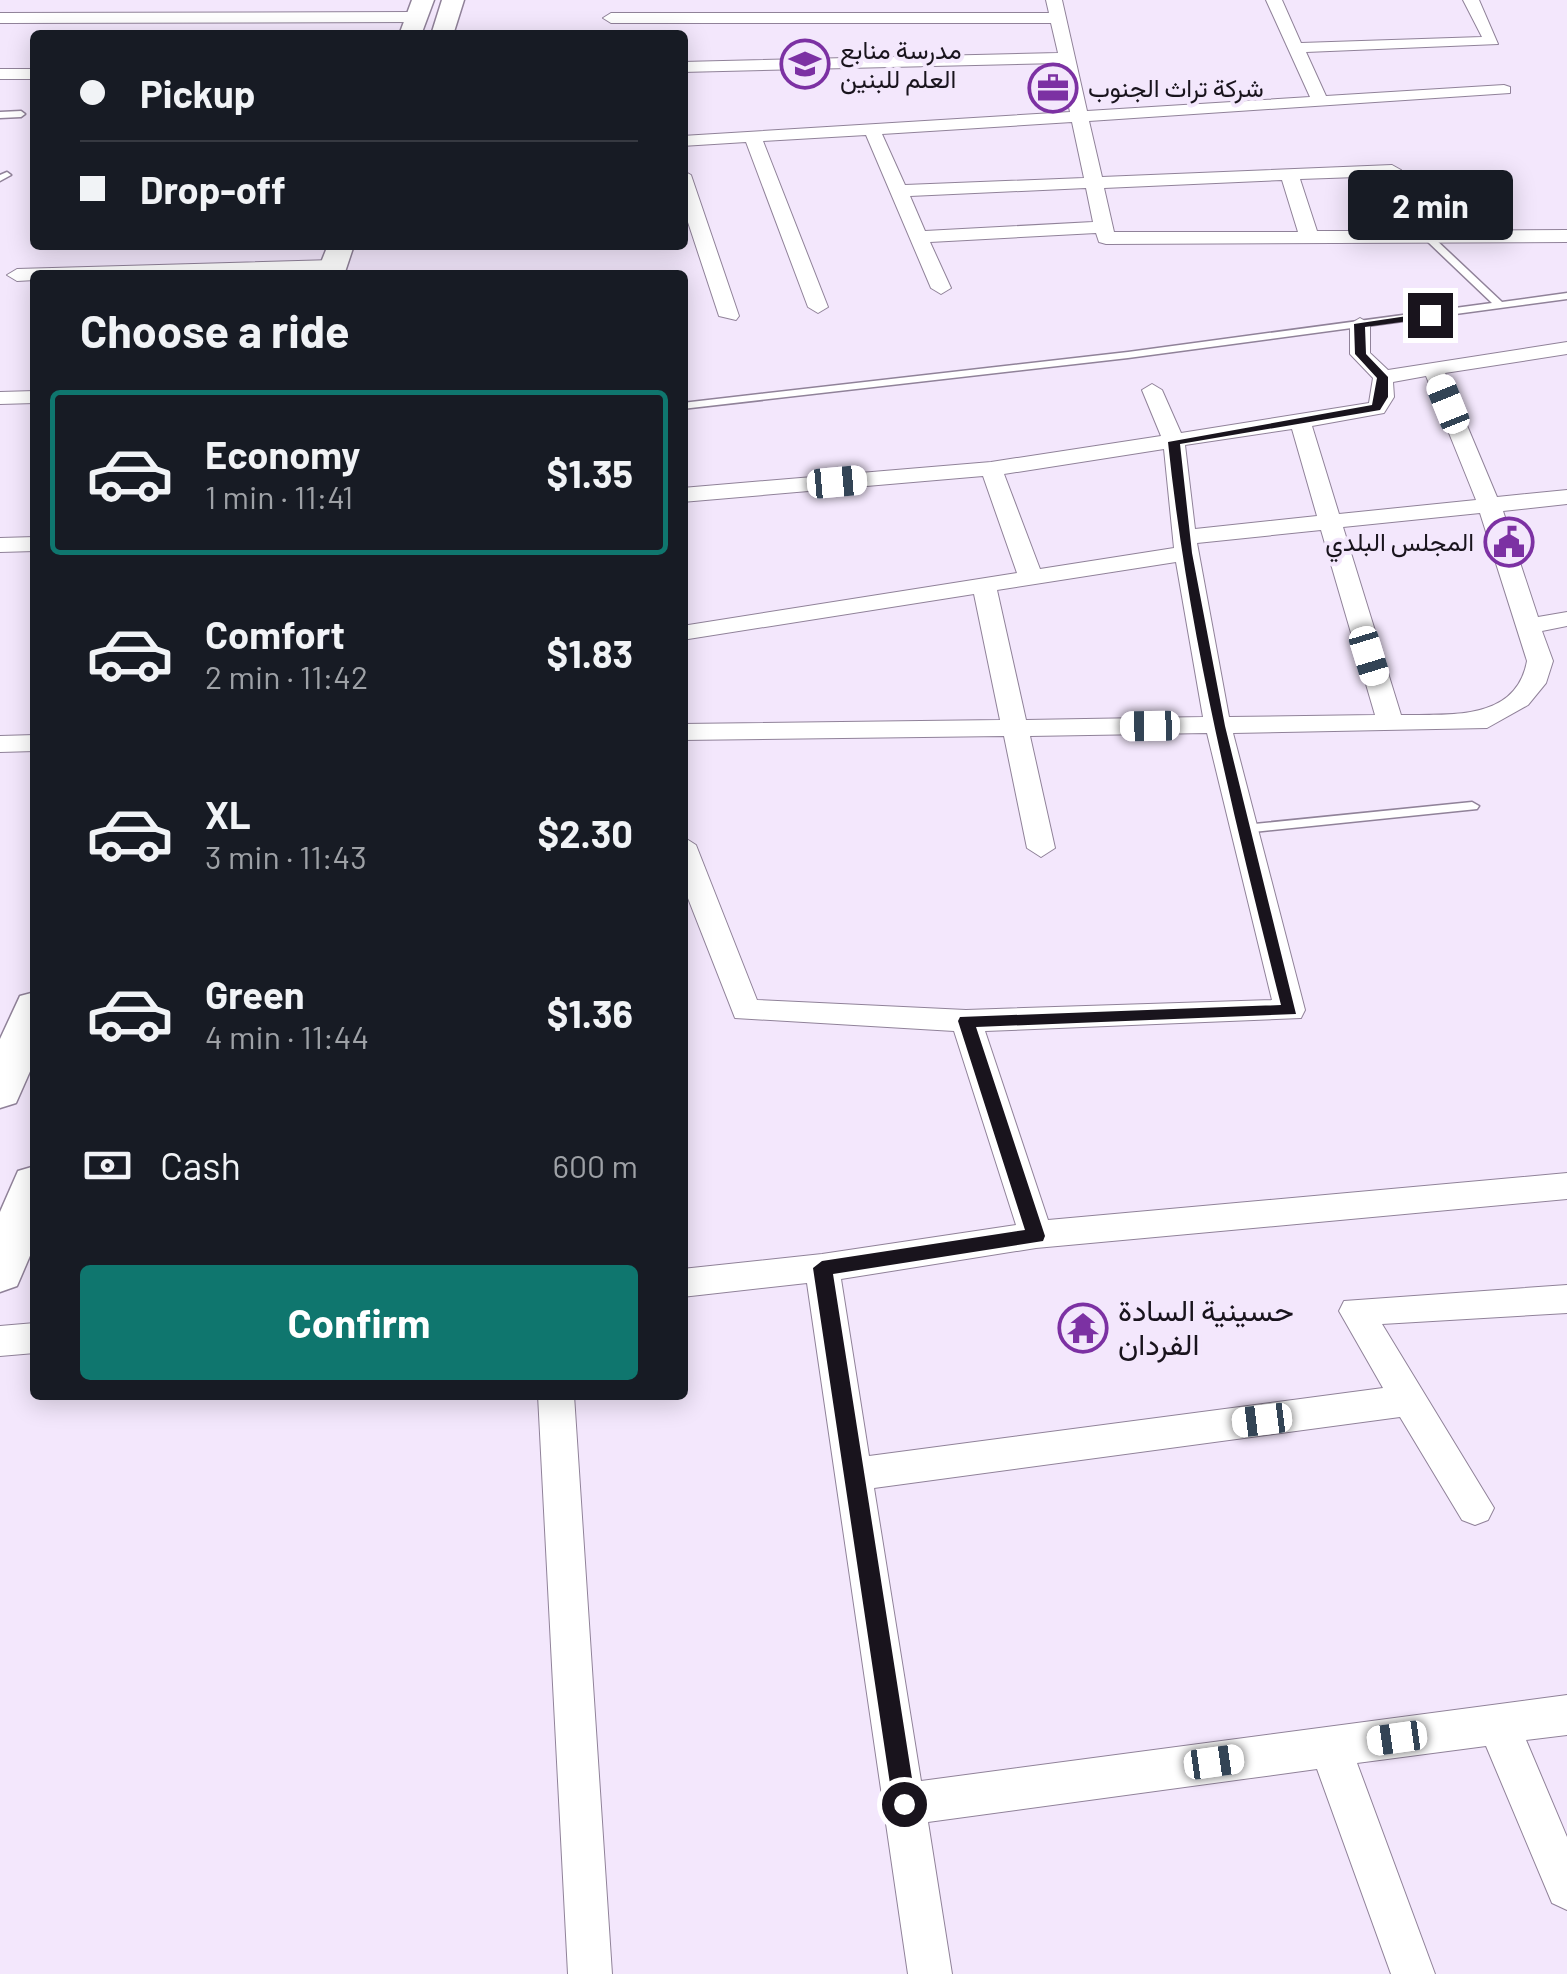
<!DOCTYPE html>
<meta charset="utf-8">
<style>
:root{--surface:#171b24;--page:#20242c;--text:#f1f3f6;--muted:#9ea1a6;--line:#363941;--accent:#0f766e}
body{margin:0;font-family:Barlow,Vazirmatn,sans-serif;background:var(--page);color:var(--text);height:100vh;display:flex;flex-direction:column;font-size:38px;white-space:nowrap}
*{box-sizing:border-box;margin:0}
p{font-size:32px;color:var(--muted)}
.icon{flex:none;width:55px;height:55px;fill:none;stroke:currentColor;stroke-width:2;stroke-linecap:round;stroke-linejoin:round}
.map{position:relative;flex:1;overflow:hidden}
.details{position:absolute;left:30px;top:270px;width:658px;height:1130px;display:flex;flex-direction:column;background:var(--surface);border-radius:10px;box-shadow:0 5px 25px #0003}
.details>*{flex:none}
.guide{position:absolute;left:30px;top:30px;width:658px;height:220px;border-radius:10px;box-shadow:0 5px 25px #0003;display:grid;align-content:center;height:220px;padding:0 50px;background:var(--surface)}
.end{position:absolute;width:45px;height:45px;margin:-22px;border:12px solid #19141d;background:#fff;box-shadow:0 0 0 5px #fff}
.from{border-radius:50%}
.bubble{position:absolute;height:70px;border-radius:10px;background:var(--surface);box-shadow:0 5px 25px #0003;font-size:32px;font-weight:700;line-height:70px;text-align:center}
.car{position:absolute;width:30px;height:60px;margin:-30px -15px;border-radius:12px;box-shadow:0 0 8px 2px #0007;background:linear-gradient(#fff 24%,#345 0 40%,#fff 0 76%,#345 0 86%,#fff 0)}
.guide b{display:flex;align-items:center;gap:35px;height:95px;font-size:38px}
.guide b+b{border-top:2px solid var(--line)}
.guide i{width:25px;height:25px;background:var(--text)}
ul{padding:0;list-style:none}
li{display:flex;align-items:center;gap:30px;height:165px;margin:0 20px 15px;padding:0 30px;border:5px solid transparent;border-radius:10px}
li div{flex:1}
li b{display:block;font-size:38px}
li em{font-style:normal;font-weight:700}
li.current{border-color:var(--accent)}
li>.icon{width:90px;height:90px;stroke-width:1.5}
h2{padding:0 50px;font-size:45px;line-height:120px}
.pay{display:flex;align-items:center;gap:25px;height:110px;padding:0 50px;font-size:38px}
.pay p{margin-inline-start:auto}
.cta{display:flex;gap:20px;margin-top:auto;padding:20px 50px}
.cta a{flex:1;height:115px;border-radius:10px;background:var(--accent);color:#fff;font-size:40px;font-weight:700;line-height:115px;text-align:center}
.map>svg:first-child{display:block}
</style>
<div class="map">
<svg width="1567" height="1974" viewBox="0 0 1567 1974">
<rect width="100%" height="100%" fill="#f3e7fc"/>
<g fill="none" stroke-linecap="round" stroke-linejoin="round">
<g stroke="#908299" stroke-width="3">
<path id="lane" d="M0,112L21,111L25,114L21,117L0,118Z
M7,172L11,175L0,181V175Z
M1428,238H1434L1502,302L1567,293V299L1128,358L682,409V403L1128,352L1492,303L1428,242Z
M1472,802L1479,806L1477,809L1244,833L1237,829L1244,825Z"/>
</g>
<g stroke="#908299" stroke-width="2">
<path id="street" d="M1046,0H1062L1087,111L1310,97L1266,0H1282L1301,43L1482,37L1463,0H1479L1498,44L1306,52L1326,96L1504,85L1510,87V93L1089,121L1102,177L1392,165L1401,170L1435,231L1567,230V242L1106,244L1099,242L1096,233L930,242L951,288L941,294L931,288L866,135L763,141L828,307L818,313L808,307L746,142L682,146V136L1070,112L1060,63L682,72V62L1058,53L1051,23H611L603,18L611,13H1049ZM1072,122L1084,178L905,185L882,134ZM1386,176L1417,231H1317L1300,179ZM1282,180L1298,232H1114L1104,188ZM1086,188L1093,222L925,231L910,196Z
M0,13L416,12L424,17L416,22L0,23Z
M0,69H35V79H0Z
M682,170L691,175L739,316L736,320L719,316L682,204Z
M333,260L343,266L340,270L35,275V280L17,281L7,275L17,269Z
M1360,318L1370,324V353L1388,370L1567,342V354L1445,373L1497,497L1567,490V504L1503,511L1538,617L1567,612V626L1542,631L1553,661L1546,683L1528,705L1487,728L1233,733L1305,1010L1301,1018L985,1031L1048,1220L1567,1173V1199L1036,1248L841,1279L869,1456L1383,1388L1339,1311L1344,1301L1567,1285V1313L1382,1324L1494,1508L1488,1520L1475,1525L1462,1520L1400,1417L874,1488L921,1781L1567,1695V1735L1526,1740L1567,1837V1910L1552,1903L1486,1746L1357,1763L1435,1974H1391L1317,1769L928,1822L952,1974H908L807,1283L682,1297V1269L822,1254L1016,1225L954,1031L735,1018L682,883V836L696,845L757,1000L966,1010L1272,1000L1207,733L1030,736L1055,848L1041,857L1027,848L1004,736L682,740V724L1000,720L974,594L682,640V626L1017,573L983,476L682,502V488L991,462L1161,436L1142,390L1152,384L1162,390L1181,433L1369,403L1373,378L1350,354V324ZM1426,376L1476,500L1339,514L1312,426L1384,413L1394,397L1393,382ZM1292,429L1317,516L1195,529L1185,445ZM1164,449L1174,548L1040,569L1004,474ZM1480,513L1527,661C1516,722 1448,714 1401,715L1343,527ZM1321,530L1375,715L1229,717L1197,543ZM1176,562L1203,717L1026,720L997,590Z
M35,391V403L0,404V392Z
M35,537V551L0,552V538Z
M35,735V751L0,752V736Z
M35,1323V1353L0,1356V1326Z
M538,1395H574L612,1974H568Z"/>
</g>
<g stroke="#908299" stroke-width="3">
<path id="secondary" d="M412,0H434L421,35H399Z
M442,0H464L453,35H431Z
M328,245H354L344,275H316Z
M35,992V1060L16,1103L0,1108V1039L20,996Z
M35,1166V1244L17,1286L0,1292V1212L18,1171Z"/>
</g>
<use href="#lane" fill="#fff" fill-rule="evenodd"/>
<use href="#street" fill="#fff" fill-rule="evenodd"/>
<use href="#secondary" fill="#fff" fill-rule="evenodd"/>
</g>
<path fill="#19141d" d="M1434,312L1430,318L1365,327L1366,354L1388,377V397L1380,410L1180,444L1192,553L1225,726L1296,1014L976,1027L1045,1236L1043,1241L833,1274L916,1804L904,1816L893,1804L813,1268L822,1261L1025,1230L958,1021L960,1017L1281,1005C1234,818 1188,634 1168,442L1372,405L1377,378L1355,354L1354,324Z"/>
<defs>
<g id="school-ring" transform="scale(2.5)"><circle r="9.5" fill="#f3e7fc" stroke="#7c31a3" stroke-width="1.5"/><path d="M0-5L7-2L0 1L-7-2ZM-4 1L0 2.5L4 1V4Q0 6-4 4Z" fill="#7c31a3"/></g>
<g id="office-ring" transform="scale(2.5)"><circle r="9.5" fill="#f3e7fc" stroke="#7c31a3" stroke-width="1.5"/><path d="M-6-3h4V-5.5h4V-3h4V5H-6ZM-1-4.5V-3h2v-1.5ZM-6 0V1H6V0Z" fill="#7c31a3"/></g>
<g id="civic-ring" transform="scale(2.5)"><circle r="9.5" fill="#f3e7fc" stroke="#7c31a3" stroke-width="1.5"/><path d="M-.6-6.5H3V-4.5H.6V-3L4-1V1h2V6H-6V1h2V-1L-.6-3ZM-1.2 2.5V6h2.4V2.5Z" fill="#7c31a3"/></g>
<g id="temple-ring" transform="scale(2.5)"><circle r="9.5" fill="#f3e7fc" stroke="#7c31a3" stroke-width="1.5"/><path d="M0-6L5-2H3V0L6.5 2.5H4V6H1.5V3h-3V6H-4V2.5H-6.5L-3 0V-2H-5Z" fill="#7c31a3"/></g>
</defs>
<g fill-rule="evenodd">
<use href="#school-ring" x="805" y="64"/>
<use href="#office-ring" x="1053" y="88"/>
<use href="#civic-ring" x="1509" y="542"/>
<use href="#temple-ring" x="1083" y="1328"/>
</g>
<g text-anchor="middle" stroke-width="8" stroke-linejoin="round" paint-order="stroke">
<g font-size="25" fill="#19141d" stroke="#f3e7fc" text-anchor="start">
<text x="840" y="59">مدرسة منابع<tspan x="840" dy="29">العلم للبنين</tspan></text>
<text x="1088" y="97">شركة تراث الجنوب</text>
<text x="1474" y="551" text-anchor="end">المجلس البلدي</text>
</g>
<g font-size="30" fill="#19141d" stroke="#f3e7fc" text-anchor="start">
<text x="1118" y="1321">حسينية السادة<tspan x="1118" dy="34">الفردان</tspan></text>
</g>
</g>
</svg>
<i class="end from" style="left:904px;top:1804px"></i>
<i class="end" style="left:1430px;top:315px"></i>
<div class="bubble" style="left:1348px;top:170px;width:165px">2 min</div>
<i class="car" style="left:1448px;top:404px;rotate:338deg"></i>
<i class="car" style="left:837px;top:482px;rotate:85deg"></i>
<i class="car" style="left:1369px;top:656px;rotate:163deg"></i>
<i class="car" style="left:1150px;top:726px;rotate:269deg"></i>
<i class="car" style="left:1262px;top:1420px;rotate:263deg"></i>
<i class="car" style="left:1397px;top:1738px;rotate:262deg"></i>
<i class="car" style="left:1214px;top:1762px;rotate:82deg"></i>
<div class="guide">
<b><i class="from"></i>Pickup</b>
<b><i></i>Drop-off</b>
</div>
<section class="details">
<h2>Choose a ride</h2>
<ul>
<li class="current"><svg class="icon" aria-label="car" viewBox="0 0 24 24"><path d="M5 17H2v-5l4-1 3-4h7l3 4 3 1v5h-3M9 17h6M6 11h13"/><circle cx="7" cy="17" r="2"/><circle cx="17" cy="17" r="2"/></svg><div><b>Economy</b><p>1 min · 11:41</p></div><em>$1.35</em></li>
<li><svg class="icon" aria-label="car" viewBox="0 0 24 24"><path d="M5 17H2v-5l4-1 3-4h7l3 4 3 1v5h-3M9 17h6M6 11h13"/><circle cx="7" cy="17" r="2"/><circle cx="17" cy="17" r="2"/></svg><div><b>Comfort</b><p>2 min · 11:42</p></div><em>$1.83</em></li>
<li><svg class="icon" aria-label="car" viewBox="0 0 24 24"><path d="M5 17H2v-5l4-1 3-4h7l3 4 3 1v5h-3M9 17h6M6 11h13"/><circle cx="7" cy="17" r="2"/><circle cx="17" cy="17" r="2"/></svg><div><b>XL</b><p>3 min · 11:43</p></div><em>$2.30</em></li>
<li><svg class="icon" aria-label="car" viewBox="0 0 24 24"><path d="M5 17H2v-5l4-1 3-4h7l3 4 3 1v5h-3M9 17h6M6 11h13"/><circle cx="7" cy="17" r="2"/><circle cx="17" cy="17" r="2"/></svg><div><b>Green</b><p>4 min · 11:44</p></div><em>$1.36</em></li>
</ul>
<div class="pay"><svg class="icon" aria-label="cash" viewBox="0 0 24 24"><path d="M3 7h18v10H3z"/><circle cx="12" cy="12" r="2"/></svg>Cash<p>600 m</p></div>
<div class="cta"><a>Confirm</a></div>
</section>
</div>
